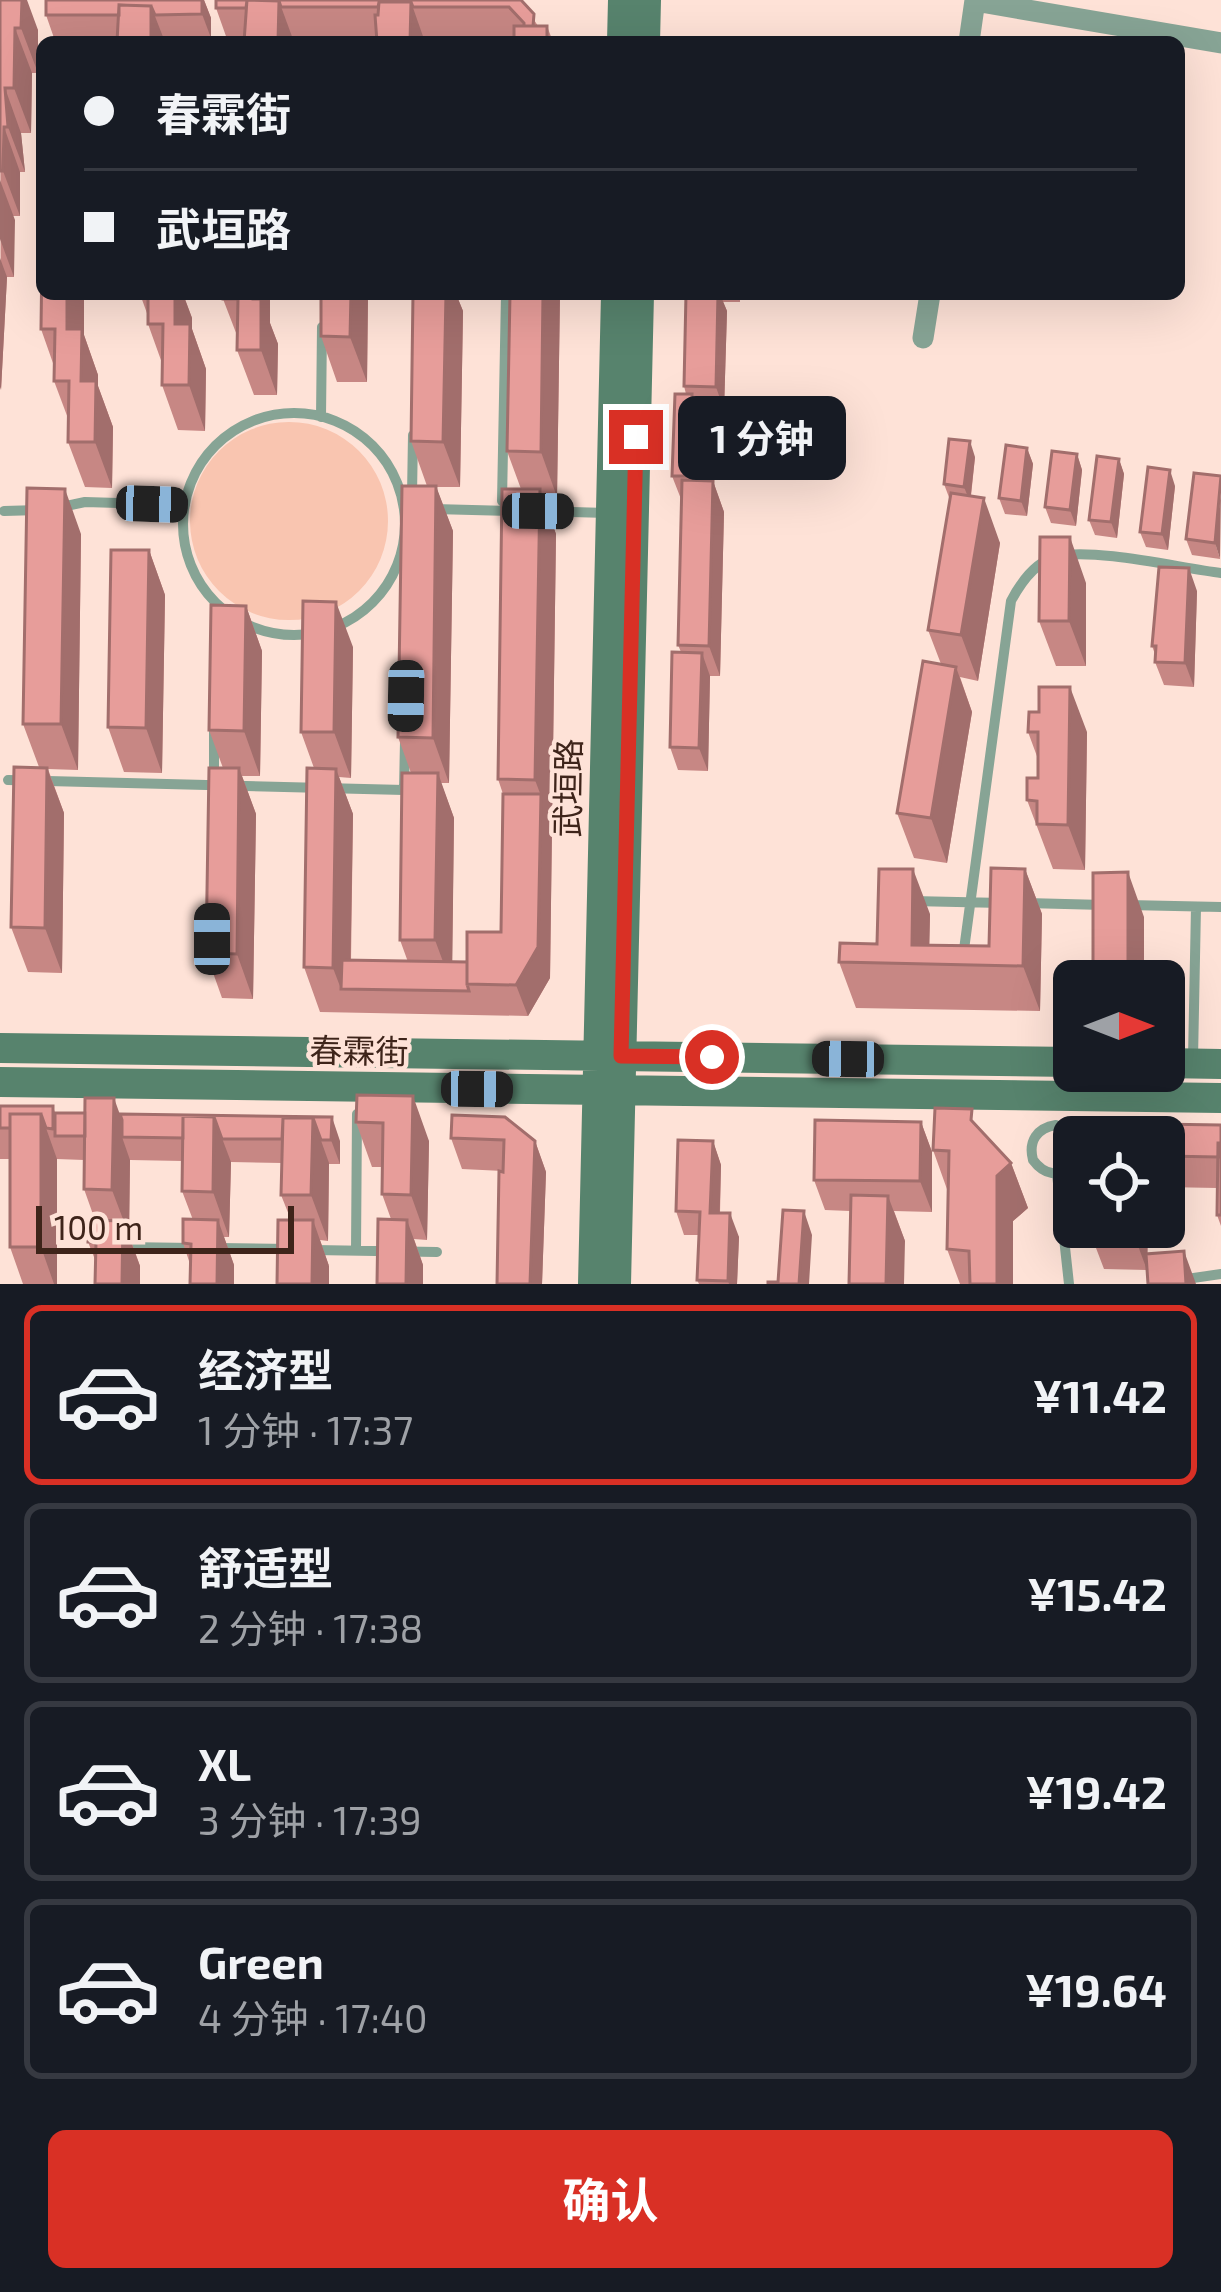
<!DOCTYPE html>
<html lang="zh">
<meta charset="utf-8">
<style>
:root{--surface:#171b24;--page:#20242c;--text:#f1f3f6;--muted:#9ea1a6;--line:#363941;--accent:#d93025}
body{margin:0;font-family:"Exo 2","Noto Sans SC",sans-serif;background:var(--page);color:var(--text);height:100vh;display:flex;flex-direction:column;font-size:45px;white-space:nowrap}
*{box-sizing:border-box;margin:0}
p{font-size:39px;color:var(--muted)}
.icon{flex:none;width:66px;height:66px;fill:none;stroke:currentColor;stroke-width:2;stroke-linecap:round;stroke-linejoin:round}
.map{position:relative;height:1284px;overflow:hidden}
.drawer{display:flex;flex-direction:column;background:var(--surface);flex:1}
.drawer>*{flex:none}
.guide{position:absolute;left:36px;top:36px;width:1149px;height:264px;border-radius:18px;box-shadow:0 12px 48px #0002;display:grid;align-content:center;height:264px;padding:0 48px;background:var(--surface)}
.needle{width:78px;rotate:90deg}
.fabs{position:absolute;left:1053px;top:960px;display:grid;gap:24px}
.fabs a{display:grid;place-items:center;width:132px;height:132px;border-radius:18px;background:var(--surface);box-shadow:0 12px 48px #0002;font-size:60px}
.scale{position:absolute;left:36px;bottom:30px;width:258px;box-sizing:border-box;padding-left:12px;border:6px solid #3e241a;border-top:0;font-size:33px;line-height:42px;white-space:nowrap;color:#3e241a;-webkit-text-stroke:9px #fee2d7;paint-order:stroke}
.end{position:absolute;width:54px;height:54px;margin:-27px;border:15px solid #d93025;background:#fff;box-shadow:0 0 0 6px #fff}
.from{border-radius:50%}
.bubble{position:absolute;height:84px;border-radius:18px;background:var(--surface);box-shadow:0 12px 48px #0002;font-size:39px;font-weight:700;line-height:84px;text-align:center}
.car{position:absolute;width:36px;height:72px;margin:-36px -18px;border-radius:15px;box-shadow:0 0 9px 3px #0007;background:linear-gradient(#222 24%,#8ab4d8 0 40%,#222 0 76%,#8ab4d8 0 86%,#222 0)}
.guide b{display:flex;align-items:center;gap:42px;height:114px;font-size:45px}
.guide b+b{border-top:3px solid var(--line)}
.guide i{width:30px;height:30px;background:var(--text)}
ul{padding:21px 0 0;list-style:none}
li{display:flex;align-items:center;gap:36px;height:180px;margin:0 24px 18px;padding:0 24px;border:6px solid var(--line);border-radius:18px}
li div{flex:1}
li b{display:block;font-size:45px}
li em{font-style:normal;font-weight:700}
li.active{border-color:var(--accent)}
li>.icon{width:108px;height:108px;stroke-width:1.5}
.primary-button{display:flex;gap:24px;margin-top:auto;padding:24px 48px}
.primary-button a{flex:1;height:138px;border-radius:18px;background:var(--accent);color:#fff;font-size:48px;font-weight:700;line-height:138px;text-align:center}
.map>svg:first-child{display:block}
</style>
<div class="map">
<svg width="1221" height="1284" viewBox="0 0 1221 1284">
<rect width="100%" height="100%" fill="#fee2d7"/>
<path fill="#f9c5b0" d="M190 521a99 99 0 1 1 198 0a99 99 0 1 1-198 0Z"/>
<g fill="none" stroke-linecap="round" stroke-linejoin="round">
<path stroke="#87a495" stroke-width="10" d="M183 524a111 111 0 1 1 222 0a111 111 0 1 1-222 0Z
M321,417L322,327
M412,495L413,435
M502,501L506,294
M57,508L85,502L185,505
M434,509L511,511
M4,511L39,510
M536,511L607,513
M214,778V731
M8,780L404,790L405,741
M912,901L1002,903
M1026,903L1104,905
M1128,905L1221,907
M963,957L1011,601C1021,582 1036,561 1058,556C1096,548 1180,568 1221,573
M1193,1059L1196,907
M1074,1165C1059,1178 1044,1175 1033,1160C1028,1141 1037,1128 1056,1125L1076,1137
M1057,1174L1069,1284
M122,1247L194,1248
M218,1248L290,1249
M314,1250L437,1252
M356,1250L357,1114
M1152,1284L1221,1274"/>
<path stroke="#87a495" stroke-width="21" d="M975,1L1221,43
M969,42L975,0
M923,338L930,294"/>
<path stroke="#57836d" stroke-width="30" d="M622,42L623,0
M645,42L646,0
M0,1048L1074,1062
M1164,1063L1221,1064
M0,1082L1221,1098
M593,1284L616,294
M616,1284L639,294"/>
</g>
<path fill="#c78784" d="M0,0L38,30V73H32L31,133H21L25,172H20V216H13L14,277H7L1,390Z
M46,0H204L211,18V38H163L165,42H117V38H54L46,15Z
M521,0L538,26H547L553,42H514V38L227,39L216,8Z
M42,294H84V335L98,375V386L113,427L112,488L85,487L68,442L69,421L54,381V366L41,329Z
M140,294H183L192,318V329L206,369L205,431L178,430L162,385V363L148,324V316Z
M270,294V323L278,344L277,395H254L237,350L238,338L223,299Z
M368,294L367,382H337L321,336Z
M413,294H456L463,311L460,487H436L453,531L449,783H441L454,818L452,962H467L501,932L503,794L498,779L521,489L507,451L510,294H560L557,497L542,496L556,534L550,978L528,1016L320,1012L304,967L314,768L301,732L353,647L351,778L339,777L353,814L351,961L408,962L400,940L411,773L398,737L427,486L411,441Z
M686,294H740V302H723L727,311L724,410H698L701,418L699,480L713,481L724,512L720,676H710L708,771L678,770L670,747L681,652L678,645L681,499L672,476L686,394L684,386Z
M1027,448L1033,464L1027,516L1005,514L999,498Z
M1077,454L1082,470L1076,526L1051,523L1045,507Z
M975,457L971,496L1000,543L978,681L960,677L972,712L947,863L914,858L897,813L941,664L928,630L950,500L944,484Z
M1119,459L1124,474L1117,538L1095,535L1089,520Z
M1194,473L1220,559L1192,555L1186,539Z
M1175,486L1168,550L1146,547L1140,532Z
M81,534L78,770L48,769L64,813L62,973L28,972L11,927L39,767L23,724Z
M149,550L165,595L162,773L124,772L108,727Z
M1086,583V666H1056L1039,621Z
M1197,591L1194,687L1164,685L1155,662V654L1152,646Z
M246,606L262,651L260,776H242L256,814L253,999L222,998L206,953L223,768L209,730Z
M1028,732H1087L1085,870L1053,869L1027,800L1038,778V759Z
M1025,869L1042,914L1040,1011L856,1008L839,962L930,914L929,945L989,946Z
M1144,917V981H1098L1093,969Z
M357,1095L429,1141L427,1240L414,1239L423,1265V1284H377L391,1219L382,1194V1167H372L356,1122Z
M0,1106H53L55,1113L120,1114L340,1141V1164H329L328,1241L320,1240L329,1266L291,1220L281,1195L282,1163L231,1162L229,1237H224L234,1265V1284H190V1264L183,1243L193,1220L182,1191L183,1161L130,1160L129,1235L140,1266V1284H95L96,1262L88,1242L95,1220L84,1189V1160L57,1159V1284H23L10,1247V1159H0Z
M921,1122L932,1152V1212L894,1211L905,1241L850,1211L825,1210L814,1180Z
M1221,1125V1226L1217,1215V1188L1164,1187V1137Z
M978,1128L1011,1163L1028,1208L1013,1221V1284H960L947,1249L948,1192L933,1150Z
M451,1138L535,1141L546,1172L542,1284H497L503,1171L462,1169Z
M713,1141L721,1165L720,1213L739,1237L737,1284H699L697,1280L699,1235H684L676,1211Z
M1088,1227H1148L1147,1270L1104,1269Z"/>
<path fill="#a26e6c" d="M22,0H27L38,30V73L21,28Z
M202,0H204L211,18V38L202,14Z
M279,1L294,42H278Z
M411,2L425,42H410Z
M151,6L165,42H151Z
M15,28L32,73L31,133L14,88Z
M5,88L21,133L25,172L8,127Z
M4,127L20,172V216L3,171Z
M0,180L15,220L14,277L0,239Z
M0,258L7,277L1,390L0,387Z
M67,294H84V335L98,375V386L113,427L112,488L95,442L67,329Z
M168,294H183L192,318V329L206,369L205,431L189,385Z
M253,294H270V323L278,344L277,395L261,350Z
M351,294H368L367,382L350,337Z
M446,294H456L463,311L460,487L443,442Z
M543,294H560L557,497L541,452Z
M718,294H720L727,311L724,410L716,387Z
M692,394L701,418L699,500L690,476Z
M970,441L975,457L970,502L964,487Z
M1027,448L1033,464L1027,516L1021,501Z
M1077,454L1082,470L1076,526L1070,510Z
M1119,459L1124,474L1117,538L1111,522Z
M1170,470L1175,486L1168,550L1162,534Z
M713,481L724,512L720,676L709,646Z
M436,486L453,531L449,783L433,738Z
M65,489L81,534L78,770L61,724Z
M540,489L556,534L552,825L535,780Z
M1221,492L1220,559L1215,543Z
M984,498L1000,543L978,681L961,635Z
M1070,537L1086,583V666L1069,621Z
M149,550L165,595L162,773L146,728Z
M1189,568L1197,591L1194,687L1185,663Z
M336,602L353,647L351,778L334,732Z
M246,606L262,651L260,776L244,731Z
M702,653L710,676L708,771L699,748Z
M956,667L972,712L947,863L931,818Z
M1070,687L1087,732L1085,870L1068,825Z
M47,768L64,813L62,973L45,928Z
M239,768L256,814L253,999L237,954Z
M336,769L353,814L350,990L341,989L333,968Z
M438,773L454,818L452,986L435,940Z
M541,794L552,825L550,978L528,1016L516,985Z
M913,869L930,914L929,964L912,945Z
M1025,869L1042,914L1040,1011L1023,966Z
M1128,872L1144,917V981H1132L1128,969Z
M413,1096L429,1141L427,1240L411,1195Z
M114,1098L128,1137H122L130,1160L129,1235L112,1190Z
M41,1114L57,1159V1284H54L41,1247Z
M214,1117L231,1162L229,1237L213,1192Z
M332,1117L340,1141V1164L331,1140Z
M313,1118L329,1163L328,1241L311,1195Z
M921,1122L932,1152V1212L920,1181Z
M535,1141L546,1172L542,1284H530Z
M713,1141L721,1165L719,1236L710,1213Z
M1011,1163L1028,1208L1013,1221V1284H997V1176Z
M888,1196L905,1241L904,1284H886Z
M804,1211L812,1235L809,1284H799Z
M730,1213L739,1237L737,1284H729L728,1281Z
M218,1220L234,1265V1284H217Z
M313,1220L329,1266V1284H312Z
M407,1220L423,1265V1284H406Z
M123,1221L140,1266V1284H122Z
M1131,1227H1148L1147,1270Z
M1184,1251L1196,1284H1186Z"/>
<path fill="#e79d9a" stroke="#a26e6c" stroke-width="3" d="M0,0H22L21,28H15L14,88H5L8,127H4L3,171H0Z
M46,0H202V14L155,15L151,6L119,5V15H46Z
M216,0H521L534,14L533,26H524V23L509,7H413L411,2H379L378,7H281L279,1L247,0L246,8H216Z
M247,0L279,1L278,42H244Z
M379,2H411L410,42H377L375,15H378Z
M119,5L151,6V42H117Z
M514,26H547V42H514Z
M42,255V294H67V329H82L81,381H96L95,442H68L69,381H54L55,329H41Z
M148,294H175V324H190L189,385H162L163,324H148Z
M223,294H253V299H261V350H237L238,299H223Z
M321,294H351L350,337L321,336Z
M413,294H446L443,442L411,441Z
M510,294H543L541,452L507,451Z
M686,294H718L716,387L684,386Z
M675,394H692L690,476H672Z
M949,439L970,441L964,487L944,484Z
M1006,445L1027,448L1021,501L999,498Z
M1052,451L1077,454L1070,510L1045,507Z
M1097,456L1119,459L1111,522L1089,520Z
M1148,467L1170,470L1162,534L1140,532Z
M1194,473L1221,476L1215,543L1186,539Z
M682,480L713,481L709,646L678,645Z
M402,486H436L433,738L398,737Z
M27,488L65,489L61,724H23Z
M502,489H540L535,780L498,779Z
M951,493L984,498L961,635L928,630Z
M1040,537H1070L1069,621H1039Z
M111,550H149L146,728L108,727Z
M1159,567L1189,568L1185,663L1155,662L1156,646H1152Z
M303,601L336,602L334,732H301Z
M211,605L246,606L244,731L209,730Z
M672,652L702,653L699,748L670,747Z
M923,661L956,667L931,818L897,813Z
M1039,687H1070L1068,825L1037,824V801L1027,800V778H1038V732H1028L1029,712H1039Z
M14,767L47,768L45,928L11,927Z
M209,768H239L237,954L206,953Z
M307,768L336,769L333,968L304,967Z
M402,773H438L435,940H400Z
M503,794H541L538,947L516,985L467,984V932H501Z
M991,868L1025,869L1023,966L839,962L840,943L877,944L879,869H913L912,945L989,946Z
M1128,872V969H1093V873Z
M342,960L467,962V984L469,991L341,989Z
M357,1095L413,1096L411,1195L382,1194L383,1123L356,1122Z
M85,1098H114L112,1190L84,1189Z
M0,1106H53V1129L46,1128L41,1114H10V1128H0Z
M935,1108L972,1109L971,1120L1011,1163L997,1176V1284H970L969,1251L947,1249L949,1151L933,1150Z
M55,1113H85V1136H55Z
M10,1114H41V1247H10Z
M120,1114L332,1117L331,1140H321L313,1118H283L282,1139H222L214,1117L183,1116V1138L122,1137V1120Z
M452,1115L505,1117L535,1141L530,1284H497L499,1171L503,1172L504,1140L451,1138Z
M183,1116L214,1117L213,1192L182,1191Z
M283,1118H313L311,1195H281Z
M815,1120L921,1122L920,1181L814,1180Z
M1091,1123L1221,1125V1143H1218V1157L1164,1156V1137H1091Z
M678,1140L713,1141L710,1213H730L728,1281L697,1280L700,1212L676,1211Z
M1218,1143H1221V1215H1217Z
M851,1195L888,1196L886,1284H849Z
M783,1210L804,1211L799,1284H768V1282H778Z
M183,1219L218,1220L217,1284H190L191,1244L183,1243Z
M378,1219L407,1220L406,1284H377Z
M89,1220L123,1221L122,1284H95L96,1242H88Z
M278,1220H313L312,1284H277Z
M1184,1251L1186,1284H1148L1146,1254Z"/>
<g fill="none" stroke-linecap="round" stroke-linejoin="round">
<path stroke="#d93025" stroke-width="15" d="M636,437L621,1056L712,1057"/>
</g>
<g text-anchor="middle" stroke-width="9" stroke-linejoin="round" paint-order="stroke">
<g font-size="33" fill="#3e241a" stroke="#fee2d7">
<text transform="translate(568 788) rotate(-89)" y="12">武垣路</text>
<text transform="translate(359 1051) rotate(1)" y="12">春霖街</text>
</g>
</g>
</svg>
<div class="fabs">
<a><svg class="needle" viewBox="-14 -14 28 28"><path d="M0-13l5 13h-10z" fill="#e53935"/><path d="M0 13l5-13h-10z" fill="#9ea1a6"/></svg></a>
<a><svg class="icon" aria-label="locate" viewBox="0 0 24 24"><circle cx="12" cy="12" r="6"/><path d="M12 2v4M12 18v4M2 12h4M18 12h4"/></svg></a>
</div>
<div class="scale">100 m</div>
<i class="end from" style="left:712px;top:1057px"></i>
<i class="end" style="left:636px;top:437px"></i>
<div class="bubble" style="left:678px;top:396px;width:168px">1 分钟</div>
<i class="car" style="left:152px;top:504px;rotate:92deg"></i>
<i class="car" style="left:538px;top:511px;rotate:91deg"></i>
<i class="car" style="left:406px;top:696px;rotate:181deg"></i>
<i class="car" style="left:212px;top:939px;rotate:0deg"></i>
<i class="car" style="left:848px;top:1059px;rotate:271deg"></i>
<i class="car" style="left:477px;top:1089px;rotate:91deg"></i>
<div class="guide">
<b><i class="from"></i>春霖街</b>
<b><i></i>武垣路</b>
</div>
</div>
<section class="drawer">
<ul>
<li class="active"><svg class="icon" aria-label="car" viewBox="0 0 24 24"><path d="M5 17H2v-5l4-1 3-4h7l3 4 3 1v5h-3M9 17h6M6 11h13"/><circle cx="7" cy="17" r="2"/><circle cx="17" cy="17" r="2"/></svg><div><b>经济型</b><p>1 分钟 · 17:37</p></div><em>¥11.42</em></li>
<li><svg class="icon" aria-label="car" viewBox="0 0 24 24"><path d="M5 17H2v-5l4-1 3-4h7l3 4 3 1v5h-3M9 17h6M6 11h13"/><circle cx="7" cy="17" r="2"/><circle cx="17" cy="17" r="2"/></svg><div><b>舒适型</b><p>2 分钟 · 17:38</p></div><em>¥15.42</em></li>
<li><svg class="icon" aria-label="car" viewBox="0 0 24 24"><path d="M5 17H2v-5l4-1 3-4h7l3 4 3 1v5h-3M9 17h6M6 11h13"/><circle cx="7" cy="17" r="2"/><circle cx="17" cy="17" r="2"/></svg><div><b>XL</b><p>3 分钟 · 17:39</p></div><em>¥19.42</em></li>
<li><svg class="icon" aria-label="car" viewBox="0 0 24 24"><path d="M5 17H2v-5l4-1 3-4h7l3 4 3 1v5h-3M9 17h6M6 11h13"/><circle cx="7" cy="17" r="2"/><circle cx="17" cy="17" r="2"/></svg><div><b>Green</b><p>4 分钟 · 17:40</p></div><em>¥19.64</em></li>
</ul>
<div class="primary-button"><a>确认</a></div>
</section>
